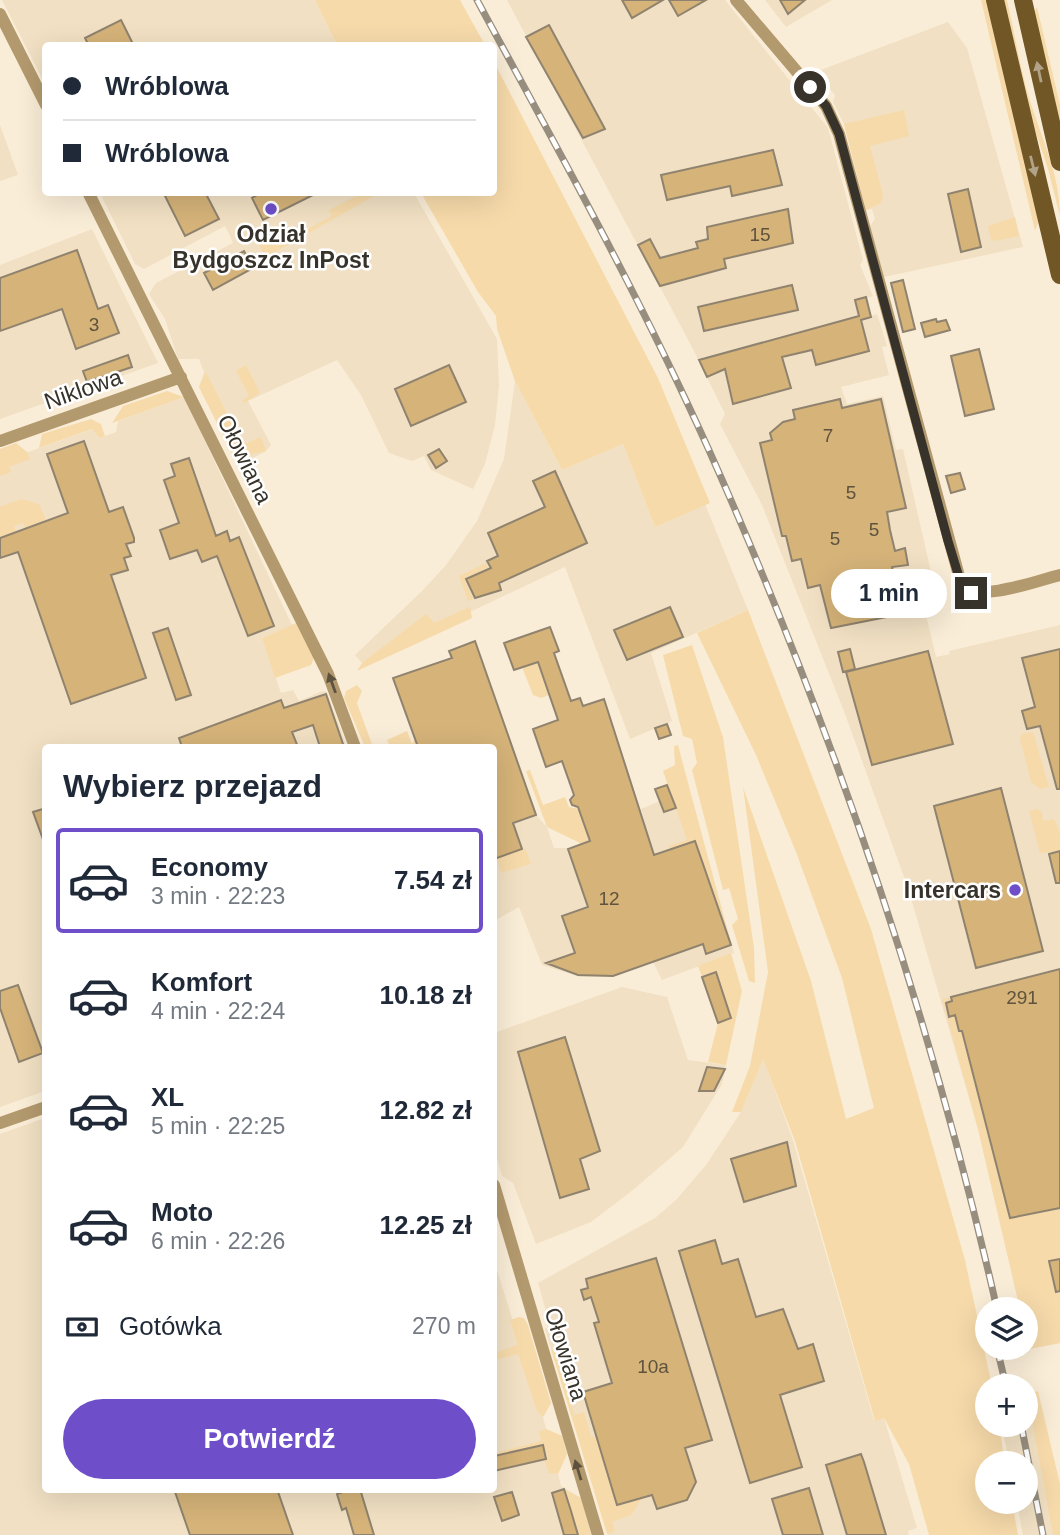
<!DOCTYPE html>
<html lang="pl">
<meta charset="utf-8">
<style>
:root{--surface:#fff;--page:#f6f6f7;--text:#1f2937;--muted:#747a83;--line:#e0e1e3;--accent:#6e4fc9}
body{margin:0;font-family:Helvetica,sans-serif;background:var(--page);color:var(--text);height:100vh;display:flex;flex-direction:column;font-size:26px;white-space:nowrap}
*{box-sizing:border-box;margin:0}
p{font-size:23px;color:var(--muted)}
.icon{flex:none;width:38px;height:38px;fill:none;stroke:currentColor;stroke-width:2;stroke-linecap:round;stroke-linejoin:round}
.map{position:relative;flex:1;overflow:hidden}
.drawer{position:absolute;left:42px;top:744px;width:455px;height:749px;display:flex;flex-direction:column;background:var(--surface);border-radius:7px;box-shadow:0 7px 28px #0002}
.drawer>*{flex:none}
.guide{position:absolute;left:42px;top:42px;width:455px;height:154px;border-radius:7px;box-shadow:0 7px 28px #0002;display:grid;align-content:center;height:154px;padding:0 21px;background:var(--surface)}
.buttons{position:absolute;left:975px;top:1297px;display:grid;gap:14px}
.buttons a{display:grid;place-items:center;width:63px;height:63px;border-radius:50%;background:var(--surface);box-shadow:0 7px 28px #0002;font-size:35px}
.end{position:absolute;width:32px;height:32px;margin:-16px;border:9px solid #38332a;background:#fff;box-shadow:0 0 0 4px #fff}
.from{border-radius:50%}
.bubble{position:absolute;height:49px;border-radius:24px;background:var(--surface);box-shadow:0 7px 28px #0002;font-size:23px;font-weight:800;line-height:49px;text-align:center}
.guide b{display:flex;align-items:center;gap:24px;height:66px;font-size:26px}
.guide b+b{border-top:2px solid var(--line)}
.guide i{width:18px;height:18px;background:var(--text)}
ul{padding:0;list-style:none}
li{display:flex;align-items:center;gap:21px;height:105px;margin:0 14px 10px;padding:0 7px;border:4px solid transparent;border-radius:7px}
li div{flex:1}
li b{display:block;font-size:26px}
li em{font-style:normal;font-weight:800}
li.active{border-color:var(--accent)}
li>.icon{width:63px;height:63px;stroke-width:1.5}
h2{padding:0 21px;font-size:32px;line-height:84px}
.pay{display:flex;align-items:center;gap:18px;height:77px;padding:0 21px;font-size:26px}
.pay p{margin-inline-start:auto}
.cta{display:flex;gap:14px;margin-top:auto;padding:14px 21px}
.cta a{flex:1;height:80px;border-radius:42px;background:var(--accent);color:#fff;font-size:28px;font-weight:800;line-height:80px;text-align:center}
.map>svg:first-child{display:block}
</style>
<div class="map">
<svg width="1060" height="1535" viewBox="0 0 1060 1535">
<rect width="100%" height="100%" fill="#faedd7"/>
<path fill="#f1e0c3" d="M2,0H315L337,45L46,46L45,84Z
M507,0H725L828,128L863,260L860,265L873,296L855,301L861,320L877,314L887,346L882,347L889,375L841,387L847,404L883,396L896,450L903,449L939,607L925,611L936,657L950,654L949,651L1060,625V1343L1029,1349L1026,1309H1020L978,1129L908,888L845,714L762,505L720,424L725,414L693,349Z
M765,0H832L786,27Z
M948,22L967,48L1023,247L884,277L870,226L875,219L872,209L866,210L844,124L833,102L835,95L823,81H815L810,74Z
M0,125L18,175L0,181Z
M100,193H414L497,339L499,386L495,425L485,464L473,489L431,470L424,456L412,461L389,453L361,395L337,360L248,401L271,445L266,451L238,466L199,387L204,372L199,359H178L165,319L149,294L156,283L233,243L230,236L225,226L144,269L135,264Z
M92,229L158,363L0,419V265Z
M515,381L562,470L623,444L655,527L705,504L748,610L651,653L672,721L630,739L565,567L362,663L355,655L423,590L446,565L477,521L504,459Z
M184,397L292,625L262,638L281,693L293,690L299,701L322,691L327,692L347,747H46L45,1091L0,1107V462L93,429L100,438L105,436L116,432L118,421Z
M502,716L536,815L547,827L554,848H568L645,823L641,809L660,801L664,812L693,802L734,953L662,980L653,962L613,976L580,977L542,965L519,907L494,921V747H411Z
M622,987L667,997L688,1060L726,1065L722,1084L683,1147L633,1190L591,1222L536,1244L513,1183L502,1176L494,1147V1033Z
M763,1058L793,1140L874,1420L884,1418L917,1528L908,1531L909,1535H608L545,1329L550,1325L538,1283L655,1218L676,1200L706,1165L741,1112Z
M45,1118L46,1489H494V1261L521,1346L551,1403L543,1417L546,1429L562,1436L567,1454L558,1474L561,1486L581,1498L591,1535H0V1134Z
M1027,1394L1036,1439L1054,1535H1023L1017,1502H1026V1463H1009L1002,1425L1026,1424Z"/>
<path fill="#f6daaa" d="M315,0H460L485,45H337Z
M981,0H987L1039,221L1035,231Z
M1002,0H1007C1014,30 1019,61 1027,91C1039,133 1060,172 1060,216L1048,169L1024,97Z
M1037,7L1060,105V130L1033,13Z
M494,62L658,378L710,503L655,527L623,444L562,470L515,381L497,329L496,316L478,292L421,193L494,192Z
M904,110L909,136L870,146L883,195L881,203L866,210L844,124Z
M362,193H372L374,196L266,257L258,244L265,241L279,245L332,216L329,210Z
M1015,217L1019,236L995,241L991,239L988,226Z
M246,365L260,393L244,403L242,400L249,396L236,371Z
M206,372L243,445L261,437L266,451L235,458L199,387Z
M167,391L184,397L112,423L123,406Z
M91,419L101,424L105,436L100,438L92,429L39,448L42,434Z
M16,443L27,452L30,459L9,467L11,472L0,476V449Z
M21,499L39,504L46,520L25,529L23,523L14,526L16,532L0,538V507Z
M486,563L488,568L465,580L473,599L468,601L459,576Z
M470,607L472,618L357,671L362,663L426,614L434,623Z
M748,610L871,929L965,1260L992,1386H987V1424L999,1425L1005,1463H987V1502H1012L1018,1535H929L909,1464L884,1418L875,1421L795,1141L763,1059L741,1112H732L750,1066L768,972L743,787L811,981L846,1119L874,1108L842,978L796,852L756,755L697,633Z
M296,623L314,658L311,665L275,678L262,638Z
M692,645L723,737L754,948L755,983L749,981L732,925L738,919L729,888L723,890L692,770L697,763L692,739L683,736L663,655Z
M536,659L549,695L541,698L533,695L522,667Z
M357,685L362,691L357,703L373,747H365L344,698L346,691Z
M407,731L412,744L415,739L417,745L390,747L387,740Z
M1033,732L1049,787L1040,789L1031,782L1020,738L1022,734Z
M678,745L731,945L695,842L670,850L669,846L687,840L663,771L675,765L674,746Z
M530,770L543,805L565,797L569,807L579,809L590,841L582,844L547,827L526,771Z
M1037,809L1042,812L1043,821L1054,819L1060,833V851L1040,853L1029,811Z
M522,849L526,850L531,864L501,873L497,858Z
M731,953L742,991L726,1065L708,1062L718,1023L731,1018L716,972L702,977L698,966Z
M953,997L954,1001L946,1003L949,1016L957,1015L962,1032L1060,1007L983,1117L1010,1218L1060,1208V1343L1029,1349L1026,1309H1020L978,1129L942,999Z
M519,1317L524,1318L528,1325L551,1403L543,1417L537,1411L518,1354L494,1360V1353L518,1345L510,1320Z
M551,1349L559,1353L572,1395L569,1397L574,1415L584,1412L591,1437L596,1436L617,1505L642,1498L631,1515L612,1522L615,1531L607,1534Z
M1038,1391L1060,1484V1535H1053L1027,1394Z
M546,1429L562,1436L567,1454L558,1474L549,1473L544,1459L548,1457L542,1445L494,1456V1453L541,1441L539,1431Z
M564,1489L581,1498L591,1535H578Z"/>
<path fill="#d5b379" stroke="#8f836f" stroke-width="2" d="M622,0H663L632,18Z
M669,0H706L678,16Z
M780,0H805L788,14Z
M121,20L134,46H89L85,38Z
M549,25L605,129L583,138L526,37Z
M773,150L782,185L732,196L730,186L667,200L661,175Z
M968,189L981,247L961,252L948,194Z
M163,192H205L219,219L185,236Z
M262,192H319L263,220L252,198Z
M788,209L793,243L724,259L726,268L660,286L638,245L650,239L660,258L698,248L696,242L708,239L707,227Z
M77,250L98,309L108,305L119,333L76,349L62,309L0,331V278Z
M244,251L253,268L213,290L204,273Z
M903,280L915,329L903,332L891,283Z
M792,285L798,310L704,331L698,307Z
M866,297L871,317L861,320L869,351L816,365L812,350L782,357L791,388L733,404L725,369L707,377L699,360L859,316L855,300Z
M936,319L937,322L946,320L950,330L925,337L921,323Z
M979,349L994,409L965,416L951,356Z
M128,355L132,367L87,382L83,371Z
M449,365L466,402L411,426L395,389Z
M840,399L842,408L881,399L906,508L887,512L890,530L895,551L905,548L908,565L892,567L902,614L831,628L820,585L808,588L801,559L792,561L786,536H782L760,443L772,440L770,433L783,422L795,419L793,410Z
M84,441L109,512L123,507L134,538V542L126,544L131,556L124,558L128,570L111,575L146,678L71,704L18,552L0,558V538L68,513L47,454Z
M439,449L447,461L436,468L428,455Z
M189,458L216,536L227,531L230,541L239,537L274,626L248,636L217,556L202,562L197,550L170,559L160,530L179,523L164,480L175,476L171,464Z
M555,471L587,543L499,583L501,590L475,598L466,579L491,568L487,561L498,556L488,533L545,507L533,481Z
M960,473L965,489L951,493L946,476Z
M670,607L683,637L627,660L614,630Z
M550,627L559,651L554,653L571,701L580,698L583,706L604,699L654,855L695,841L731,945L706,954L703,944L613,976L578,975L546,963L575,953L562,916L588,907L568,849L590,841L578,807L572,805L570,800L574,795L562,761L546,767L533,729L558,720L538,662L514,670L504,643Z
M168,628L191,695L176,700L153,633Z
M475,641L536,815L513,823L522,849L494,859V747H418L393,678L452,658L449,651Z
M850,649L855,669L843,672L838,652Z
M1060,649V789H1057L1040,726L1027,729L1022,711L1035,707L1022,658Z
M928,651L953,744L872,765L846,672Z
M326,694L344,747H320L313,725L292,732L298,747H182L179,738L281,700L284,708Z
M667,724L671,735L659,739L655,728Z
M667,785L676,808L664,812L655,789Z
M1001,788L1043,951L976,968L934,806Z
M46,808V842H44L33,812Z
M1060,851V883H1056L1049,854Z
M1060,969V1208L1010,1218L962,1031H959L955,1015L949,1017L946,1003L952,1001L951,997Z
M716,972L731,1018L718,1023L702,977Z
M18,985L43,1053L19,1062L0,1008V991Z
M565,1037L600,1151L580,1159L589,1189L560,1198L518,1052Z
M707,1067L725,1069L714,1091H699Z
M787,1142L796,1186L744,1202L731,1159Z
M715,1240L722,1264L738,1259L756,1317L783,1309L798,1349L813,1344L824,1381L780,1395L802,1467L750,1483L679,1251Z
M656,1258L712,1440L685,1448L696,1482L687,1500L657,1509L652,1495L617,1505L583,1392L612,1383L594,1323L599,1322L591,1297L584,1300L581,1290L588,1288L586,1279Z
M1060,1259V1291L1056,1292L1049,1261Z
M543,1445L546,1459L494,1471V1456Z
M861,1454L864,1462L886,1535H847L826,1465Z
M809,1488L823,1535H783L772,1499Z
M174,1489H277L293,1535H190Z
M351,1489H360L374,1535H354L346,1508L342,1510L337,1494Z
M564,1489L571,1511L578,1535H564L552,1493Z
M512,1492L519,1515L502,1521L494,1497Z"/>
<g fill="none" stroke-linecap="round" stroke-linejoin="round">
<path stroke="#b3996e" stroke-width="12" d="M736,0L826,106L839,134L962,587C984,601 1035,581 1060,575
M0,14L46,105
M88,192L328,674L355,747
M0,441L181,377
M0,1123L46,1107
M494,1185L598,1535"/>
<path stroke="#715626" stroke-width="18" d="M995,0L1060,275
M1023,0L1060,162"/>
<g stroke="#978e7f" stroke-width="7">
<path id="rail" d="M477,0C557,148 639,295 708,448C832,725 930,1013 997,1309
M997,1348L1006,1386
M1021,1424L1043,1535"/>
</g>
<use href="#rail" stroke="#fff" stroke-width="4.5" stroke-dasharray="13" stroke-linecap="butt"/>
</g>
<defs><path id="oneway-solid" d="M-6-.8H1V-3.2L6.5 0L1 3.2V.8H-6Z" transform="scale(1.75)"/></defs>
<g fill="#b1a288">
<use href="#oneway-solid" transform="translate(1039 72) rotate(-102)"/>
<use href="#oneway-solid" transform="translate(1033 166) rotate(76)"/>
</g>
<g fill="#5d523e">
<use href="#oneway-solid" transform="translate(332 683) rotate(-110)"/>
<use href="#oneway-solid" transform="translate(578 1470) rotate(-107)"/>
</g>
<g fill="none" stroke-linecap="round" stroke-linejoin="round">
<path stroke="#38332a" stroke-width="9" d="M810,87L826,106L839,134L948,541L962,587L971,593"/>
</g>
<g fill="#6e4fc9" stroke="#fff" stroke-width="2.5">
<circle cx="271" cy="209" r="7"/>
<circle cx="1015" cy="890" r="7"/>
</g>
<g text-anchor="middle" stroke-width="5" stroke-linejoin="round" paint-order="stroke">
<g font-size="19" fill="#5f533e">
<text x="760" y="241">15</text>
<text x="94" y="331">3</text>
<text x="828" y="442">7</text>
<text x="851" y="499">5</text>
<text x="874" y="536">5</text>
<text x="835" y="545">5</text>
<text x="609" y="905">12</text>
<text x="1022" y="1004">291</text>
<text x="653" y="1373">10a</text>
</g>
<g font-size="23" font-weight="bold" fill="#38332a" stroke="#fff">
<text x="271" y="242">Odział<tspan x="271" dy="26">Bydgoszcz InPost</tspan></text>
<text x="1001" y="898" text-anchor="end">Intercars</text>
</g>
<g font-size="23" fill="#38332a" stroke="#fff">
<text transform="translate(83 389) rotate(-19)" y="8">Niklowa</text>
<text transform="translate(245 459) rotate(64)" y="8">Ołowiana</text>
<text transform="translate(566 1354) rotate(73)" y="8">Ołowiana</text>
</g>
</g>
</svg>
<div class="buttons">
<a><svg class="icon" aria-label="layers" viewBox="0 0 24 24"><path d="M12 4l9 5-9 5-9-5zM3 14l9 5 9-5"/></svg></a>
<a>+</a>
<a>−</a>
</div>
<i class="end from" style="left:810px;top:87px"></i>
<i class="end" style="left:971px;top:593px"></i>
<div class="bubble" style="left:831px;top:569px;width:116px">1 min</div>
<div class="guide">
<b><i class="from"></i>Wróblowa</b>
<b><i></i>Wróblowa</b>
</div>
<section class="drawer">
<h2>Wybierz przejazd</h2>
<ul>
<li class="active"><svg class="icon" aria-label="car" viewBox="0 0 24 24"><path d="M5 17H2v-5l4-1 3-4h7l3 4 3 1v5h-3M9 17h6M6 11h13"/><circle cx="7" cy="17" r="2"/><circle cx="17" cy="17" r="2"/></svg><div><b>Economy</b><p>3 min · 22:23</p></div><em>7.54 zł</em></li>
<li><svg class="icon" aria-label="car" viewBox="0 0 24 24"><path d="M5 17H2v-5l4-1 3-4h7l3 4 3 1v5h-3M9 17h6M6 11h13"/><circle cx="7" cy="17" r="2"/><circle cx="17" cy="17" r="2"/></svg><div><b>Komfort</b><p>4 min · 22:24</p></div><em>10.18 zł</em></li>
<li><svg class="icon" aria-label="car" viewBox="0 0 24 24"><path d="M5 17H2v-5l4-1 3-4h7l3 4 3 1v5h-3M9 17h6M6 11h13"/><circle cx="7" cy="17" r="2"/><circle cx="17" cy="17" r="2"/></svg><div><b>XL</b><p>5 min · 22:25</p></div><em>12.82 zł</em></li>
<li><svg class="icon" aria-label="car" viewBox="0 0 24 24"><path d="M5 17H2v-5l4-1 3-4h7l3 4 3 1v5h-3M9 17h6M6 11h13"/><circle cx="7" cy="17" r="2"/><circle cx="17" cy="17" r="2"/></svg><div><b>Moto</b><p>6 min · 22:26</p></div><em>12.25 zł</em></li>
</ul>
<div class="pay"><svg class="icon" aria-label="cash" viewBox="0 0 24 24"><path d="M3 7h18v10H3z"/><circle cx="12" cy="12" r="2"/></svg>Gotówka<p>270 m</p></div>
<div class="cta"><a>Potwierdź</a></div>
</section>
</div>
